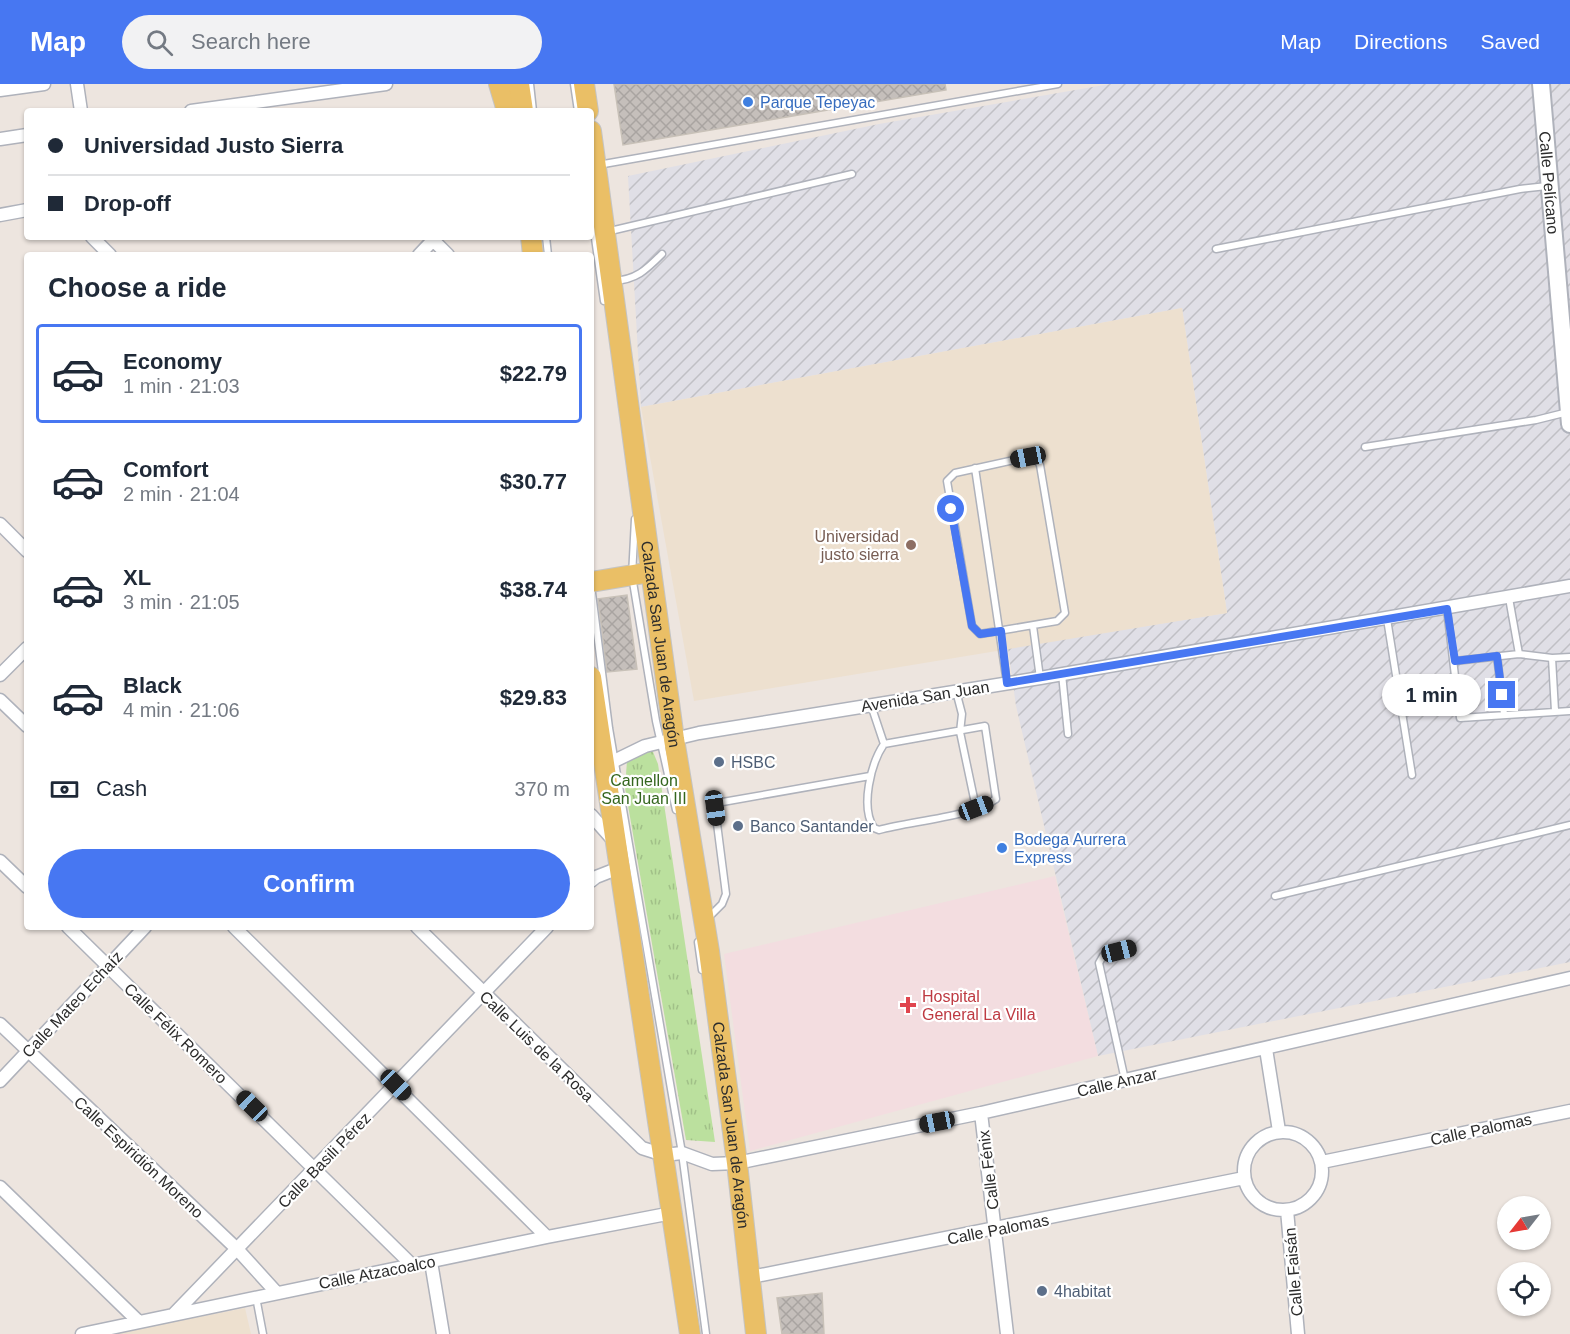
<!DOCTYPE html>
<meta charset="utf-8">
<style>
:root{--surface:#fff;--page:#f2f2f3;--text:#1f2937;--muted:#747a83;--line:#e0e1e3;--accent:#4777f2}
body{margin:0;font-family:Arial,sans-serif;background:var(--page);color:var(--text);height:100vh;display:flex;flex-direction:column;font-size:22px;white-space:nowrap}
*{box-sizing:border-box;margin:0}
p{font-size:20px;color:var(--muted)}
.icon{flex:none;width:33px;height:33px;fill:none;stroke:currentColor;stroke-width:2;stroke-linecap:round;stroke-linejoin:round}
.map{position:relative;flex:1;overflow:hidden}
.side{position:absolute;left:24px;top:168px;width:570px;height:678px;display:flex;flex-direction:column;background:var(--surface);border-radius:6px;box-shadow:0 2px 4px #0004}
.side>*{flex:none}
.top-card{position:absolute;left:24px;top:24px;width:570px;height:132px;border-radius:6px;box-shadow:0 2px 4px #0004;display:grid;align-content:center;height:132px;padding:0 24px;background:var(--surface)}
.needle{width:39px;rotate:239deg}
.buttons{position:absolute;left:1497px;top:1112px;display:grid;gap:12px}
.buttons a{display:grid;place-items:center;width:54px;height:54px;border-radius:50%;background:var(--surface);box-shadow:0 2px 4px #0004;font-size:30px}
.end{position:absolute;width:27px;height:27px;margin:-14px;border:8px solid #4777f2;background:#fff;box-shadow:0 0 0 3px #fff}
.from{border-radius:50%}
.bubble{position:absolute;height:42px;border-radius:21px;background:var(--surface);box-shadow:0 2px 4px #0004;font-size:20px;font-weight:600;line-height:42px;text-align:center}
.car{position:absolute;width:18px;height:36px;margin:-18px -9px;border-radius:8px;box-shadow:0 0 4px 2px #0007;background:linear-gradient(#222 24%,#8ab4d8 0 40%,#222 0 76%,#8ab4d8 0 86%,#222 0)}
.top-card b{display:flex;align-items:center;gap:21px;height:57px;font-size:22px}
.top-card b+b{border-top:2px solid var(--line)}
.top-card i{width:15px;height:15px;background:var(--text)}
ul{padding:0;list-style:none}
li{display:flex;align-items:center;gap:18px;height:99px;margin:0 12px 9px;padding:0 12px;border:3px solid transparent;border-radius:6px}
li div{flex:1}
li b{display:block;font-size:22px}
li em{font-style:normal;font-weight:600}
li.active{border-color:var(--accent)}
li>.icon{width:54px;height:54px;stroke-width:1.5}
h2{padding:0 24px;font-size:27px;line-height:72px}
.pay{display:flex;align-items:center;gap:15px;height:66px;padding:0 24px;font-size:22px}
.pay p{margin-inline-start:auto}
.action{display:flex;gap:12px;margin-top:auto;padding:12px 24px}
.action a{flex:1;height:69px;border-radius:36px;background:var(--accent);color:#fff;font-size:24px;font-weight:600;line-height:69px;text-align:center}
header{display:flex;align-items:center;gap:36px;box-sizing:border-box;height:84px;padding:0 30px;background:var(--accent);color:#fff}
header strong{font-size:28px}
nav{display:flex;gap:33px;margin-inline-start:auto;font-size:21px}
.search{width:420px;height:54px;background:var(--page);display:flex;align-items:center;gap:15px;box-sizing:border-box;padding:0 21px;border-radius:33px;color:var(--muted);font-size:22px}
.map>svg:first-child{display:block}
</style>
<header>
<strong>Map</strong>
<div class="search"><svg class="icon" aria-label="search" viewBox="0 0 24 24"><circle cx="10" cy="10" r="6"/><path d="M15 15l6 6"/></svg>Search here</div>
<nav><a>Map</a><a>Directions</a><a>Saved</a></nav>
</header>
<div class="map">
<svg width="1570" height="1250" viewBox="0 0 1570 1250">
<defs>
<pattern id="industrial-furrows" width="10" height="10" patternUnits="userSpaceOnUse" patternTransform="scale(1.5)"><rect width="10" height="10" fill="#e0dfe6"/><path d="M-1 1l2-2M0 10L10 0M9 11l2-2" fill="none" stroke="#c0c0c5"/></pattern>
<pattern id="park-tufts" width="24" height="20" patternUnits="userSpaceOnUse" patternTransform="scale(1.5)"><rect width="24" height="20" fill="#bbe09e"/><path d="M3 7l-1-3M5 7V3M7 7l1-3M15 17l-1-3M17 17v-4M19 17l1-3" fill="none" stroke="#a1c088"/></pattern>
<pattern id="building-cross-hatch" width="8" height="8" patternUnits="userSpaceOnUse" patternTransform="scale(1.5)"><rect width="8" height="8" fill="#c5bfbb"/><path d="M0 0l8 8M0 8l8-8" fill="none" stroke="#a9a4a1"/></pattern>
</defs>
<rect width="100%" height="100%" fill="#ede5df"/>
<path fill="url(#industrial-furrows)" d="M1110,0H1570V878L1098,972L1016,622L1008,564L1227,529L1182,224L641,323L628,92L879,40Z"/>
<path fill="#ede0cf" d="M1182,224L1227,529L694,617L641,323Z
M245,1224L251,1250H111Z"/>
<path fill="#f3dde0" d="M1055,792L1098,972L750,1067L724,870Z"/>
<path fill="url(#park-tufts)" d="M651,663L658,680L715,1058L686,1056L625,704L627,677Z"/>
<path fill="url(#building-cross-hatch)" stroke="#c8c1b8" stroke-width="1.5" d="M614,0H945L946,6L623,61Z
M627,511L637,585L607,588L598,515Z
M822,1209L824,1250H782L777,1214Z"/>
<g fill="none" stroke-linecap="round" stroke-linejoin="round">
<g stroke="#afb2bb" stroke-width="9">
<path id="lane" d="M530,0L533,27
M574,0L578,27
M598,81L1058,0
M591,126L604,217
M606,148L852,90
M546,153L548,171
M1216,165L1520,105L1547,102
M613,197C636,196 646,186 662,170
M1365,363L1536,336L1568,328
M1028,373L1036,374L1040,381L1065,529L1057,537L980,550L972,542L947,397L955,389Z
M975,384L1007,599
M635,435L632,492L656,637L676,726
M591,501L609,644L682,1069L706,1250
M1509,514L1519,570
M1447,525L1460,634L1570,627
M1387,535L1412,691
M1033,542L1040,594
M1497,572L1504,630
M1552,574L1555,627
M1455,577L1519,570L1552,574L1570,573
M1062,590L1068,650
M956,607L962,630L960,648L976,724
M871,621L884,660C871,679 860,723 874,744L879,746C911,737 971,733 996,715L985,642L884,660
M1275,812L1570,741
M709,833L722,820L726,810L715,724L717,719L870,692
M698,858L702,886
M1125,996L1099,879L1103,872L1130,864
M256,1213L263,1250"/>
</g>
<g stroke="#afb2bb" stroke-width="15">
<path id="street" d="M77,0L81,27
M0,6L44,0
M191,27L386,0
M0,55L27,51
M0,131L27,126
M92,153L110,171
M433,156L448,171
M419,171L436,153
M0,440L27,467
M0,591L27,564
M0,616L27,642
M604,682L645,662L699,649L1040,594L1570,502
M591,731L614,757
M0,777L27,803
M591,797L596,793L619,784
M68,843L412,1181
M234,843L547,1153
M417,843L642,1064L664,1071L682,1069L712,1080L737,1079L981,1029L1570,894
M0,940L237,1165L276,1208
M1266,965L1279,1047
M0,997L145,843
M981,1029L1007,1250
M1244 1087a39 39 0 1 1 78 0a39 39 0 1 1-78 0Z
M1322,1078L1570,1027
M0,1103L139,1238
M1287,1126L1298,1250
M431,1178L443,1250
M751,1193L1244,1094
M174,1230L547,843
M82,1250L547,1153L672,1129"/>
</g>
<g stroke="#afb2bb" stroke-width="20">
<g id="secondary">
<path id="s1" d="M1541,0L1570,340"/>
</g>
</g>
<g stroke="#c4c4c4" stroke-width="22">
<g id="primary">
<path d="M499,0L507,27"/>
<path d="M519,0L523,27"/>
<path d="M584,0L588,27"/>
<path id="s2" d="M591,47L674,655L709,867L737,1079L756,1250"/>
<path d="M531,153L533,171"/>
<path d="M591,498L651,488"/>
<path d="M591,593L690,1250"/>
</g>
</g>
<use href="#lane" stroke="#fff" stroke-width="6"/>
<use href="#street" stroke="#fff" stroke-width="12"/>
<use href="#secondary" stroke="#fff" stroke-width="16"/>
<use href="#primary" stroke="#eabf66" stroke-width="20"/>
</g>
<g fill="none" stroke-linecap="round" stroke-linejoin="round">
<path stroke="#4777f2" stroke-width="8" d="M951,425L972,542L980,550L1001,547L1007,599L1447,525L1455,577L1497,572L1502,611"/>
</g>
<g fill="#3f7fe0" stroke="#fff" stroke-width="2">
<circle cx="748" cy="18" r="6"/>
<circle cx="1002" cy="764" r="6"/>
</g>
<circle fill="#8d6e63" stroke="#fff" stroke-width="2" cx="911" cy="461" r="6"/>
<g fill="#5c6f8a" stroke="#fff" stroke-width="2">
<circle cx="719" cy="678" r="6"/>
<circle cx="738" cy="742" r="6"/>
<circle cx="1042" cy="1207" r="6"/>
</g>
<path fill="#e0444e" stroke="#fff" stroke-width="2" d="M905 912h6v6h6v6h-6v6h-6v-6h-6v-6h6z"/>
<g text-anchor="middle" stroke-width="4.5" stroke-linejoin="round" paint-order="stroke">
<g font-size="16" fill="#366cbe" stroke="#fff" text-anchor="start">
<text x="760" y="24">Parque Tepeyac</text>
<text x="1014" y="761">Bodega Aurrera<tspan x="1014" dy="18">Express</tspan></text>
</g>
<g font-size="16" fill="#2c2c2c" stroke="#fff">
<text dy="6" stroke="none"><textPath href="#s1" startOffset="99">Calle Pelícano</textPath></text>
<text dy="6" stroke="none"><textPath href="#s2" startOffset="518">Calzada San Juan de Aragón</textPath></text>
<text transform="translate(925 612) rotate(-9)" y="6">Avenida San Juan</text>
<text transform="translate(72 920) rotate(-47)" y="6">Calle Mateo Echaíz</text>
<text transform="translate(176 949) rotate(44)" y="6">Calle Félix Romero</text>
<text transform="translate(537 962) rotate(44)" y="6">Calle Luis de la Rosa</text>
<text transform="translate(1117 998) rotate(-13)" y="6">Calle Anzar</text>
<text dy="6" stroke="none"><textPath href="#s2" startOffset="1004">Calzada San Juan de Aragón</textPath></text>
<text transform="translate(1481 1045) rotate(-12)" y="6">Calle Palomas</text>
<text transform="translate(139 1073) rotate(43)" y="6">Calle Espiridión Moreno</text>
<text transform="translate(324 1076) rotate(-46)" y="6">Calle Basili Pérez</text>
<text transform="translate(988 1086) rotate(-97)" y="6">Calle Fénix</text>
<text transform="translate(998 1145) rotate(-11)" y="6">Calle Palomas</text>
<text transform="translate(377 1188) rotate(-11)" y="6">Calle Atzacoalco</text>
<text transform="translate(1293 1188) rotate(-95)" y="6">Calle Faisán</text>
</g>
<g font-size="16" fill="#785e54" stroke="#fff" text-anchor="end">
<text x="899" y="458">Universidad<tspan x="899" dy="18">justo sierra</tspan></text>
</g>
<g font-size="16" fill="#4e5e75" stroke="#fff" text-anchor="start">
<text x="731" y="684">HSBC</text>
<text x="750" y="748">Banco Santander</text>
<text x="1054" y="1213">4habitat</text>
</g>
<g font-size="16" fill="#34661e" stroke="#fff">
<text x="644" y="702">Camellon<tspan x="644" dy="18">San Juan III</tspan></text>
</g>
<g font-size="16" fill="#be3a42" stroke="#fff" text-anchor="start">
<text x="922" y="918">Hospital<tspan x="922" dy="18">General La Villa</tspan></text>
</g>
</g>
</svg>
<div class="buttons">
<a><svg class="needle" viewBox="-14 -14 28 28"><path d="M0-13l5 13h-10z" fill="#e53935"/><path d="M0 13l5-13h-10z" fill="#747a83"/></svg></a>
<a><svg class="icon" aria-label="locate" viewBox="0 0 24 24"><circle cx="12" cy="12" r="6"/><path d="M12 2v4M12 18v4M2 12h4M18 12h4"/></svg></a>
</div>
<i class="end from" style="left:951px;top:425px"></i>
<i class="end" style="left:1502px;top:611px"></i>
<div class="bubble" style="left:1382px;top:590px;width:99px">1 min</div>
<i class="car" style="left:1028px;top:373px;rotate:259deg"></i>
<i class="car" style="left:715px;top:724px;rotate:172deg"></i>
<i class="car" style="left:976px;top:724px;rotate:69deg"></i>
<i class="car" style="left:1119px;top:867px;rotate:76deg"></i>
<i class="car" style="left:396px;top:1001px;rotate:135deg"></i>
<i class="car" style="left:252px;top:1022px;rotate:314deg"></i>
<i class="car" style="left:937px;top:1038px;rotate:259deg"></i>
<div class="top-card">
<b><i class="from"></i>Universidad Justo Sierra</b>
<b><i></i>Drop-off</b>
</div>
<section class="side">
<h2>Choose a ride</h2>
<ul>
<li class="active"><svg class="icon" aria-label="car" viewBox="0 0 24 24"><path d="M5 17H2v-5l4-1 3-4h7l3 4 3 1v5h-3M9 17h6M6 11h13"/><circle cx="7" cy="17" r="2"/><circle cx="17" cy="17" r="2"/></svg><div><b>Economy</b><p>1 min · 21:03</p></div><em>$22.79</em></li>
<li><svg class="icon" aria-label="car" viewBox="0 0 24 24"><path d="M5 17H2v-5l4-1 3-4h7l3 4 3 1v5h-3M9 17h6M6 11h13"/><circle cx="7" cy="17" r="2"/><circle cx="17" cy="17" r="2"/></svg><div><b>Comfort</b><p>2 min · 21:04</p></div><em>$30.77</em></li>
<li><svg class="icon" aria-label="car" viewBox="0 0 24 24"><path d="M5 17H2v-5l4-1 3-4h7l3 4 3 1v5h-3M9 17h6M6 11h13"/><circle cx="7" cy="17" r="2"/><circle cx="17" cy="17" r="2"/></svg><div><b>XL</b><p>3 min · 21:05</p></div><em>$38.74</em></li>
<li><svg class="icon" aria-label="car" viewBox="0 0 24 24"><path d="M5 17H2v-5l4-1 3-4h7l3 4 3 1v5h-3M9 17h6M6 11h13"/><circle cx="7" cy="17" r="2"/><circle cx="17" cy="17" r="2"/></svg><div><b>Black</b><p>4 min · 21:06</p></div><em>$29.83</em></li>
</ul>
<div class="pay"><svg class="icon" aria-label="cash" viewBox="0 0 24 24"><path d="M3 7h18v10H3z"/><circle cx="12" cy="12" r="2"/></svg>Cash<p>370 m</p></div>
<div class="action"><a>Confirm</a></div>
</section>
</div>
